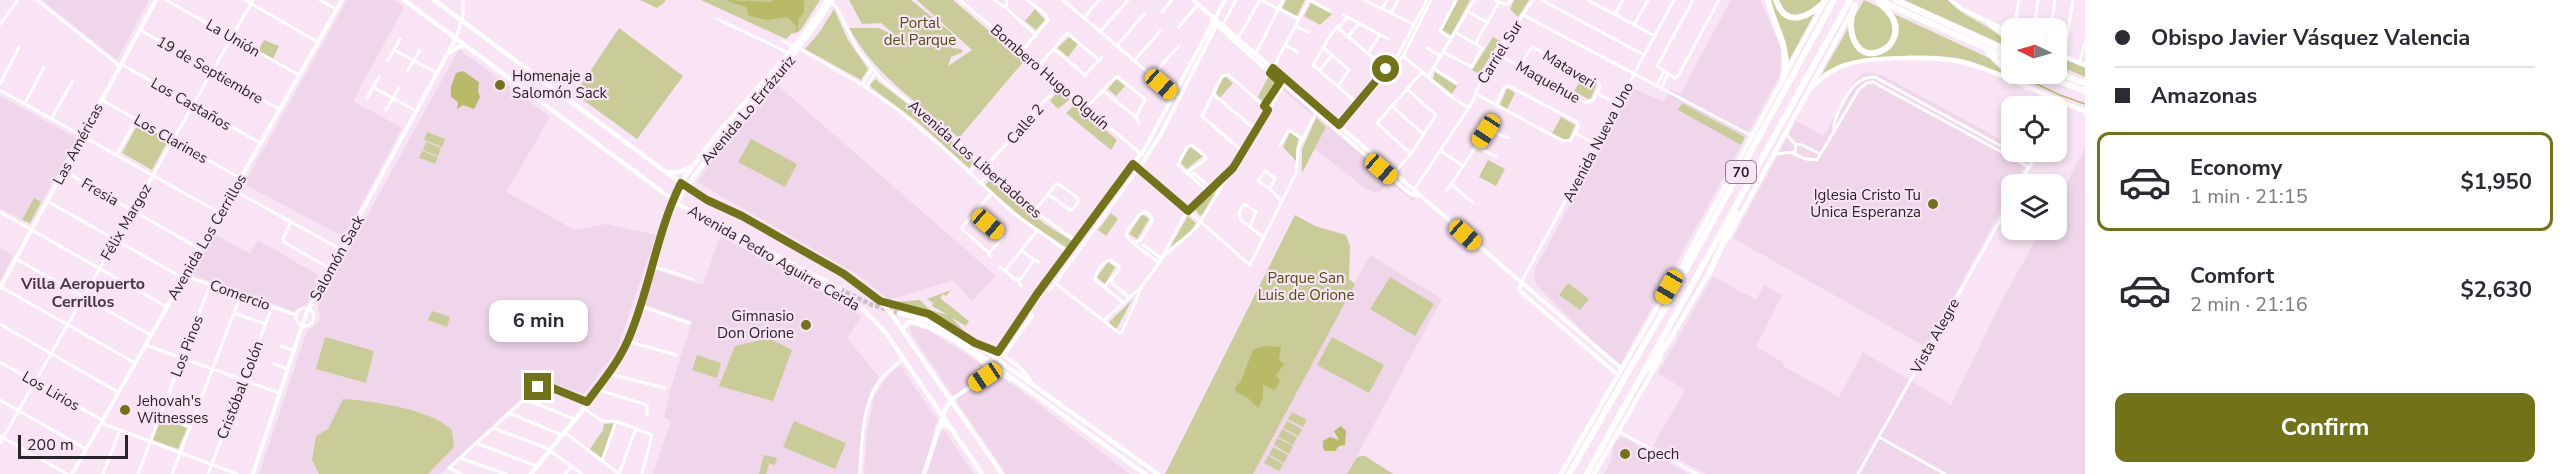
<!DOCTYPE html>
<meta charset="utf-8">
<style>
:root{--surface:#fff;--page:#f7f7f7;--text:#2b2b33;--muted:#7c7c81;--line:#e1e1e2;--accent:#727318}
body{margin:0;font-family:"Nunito Sans",sans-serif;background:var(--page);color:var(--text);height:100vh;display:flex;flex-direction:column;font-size:22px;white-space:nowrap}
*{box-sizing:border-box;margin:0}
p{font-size:20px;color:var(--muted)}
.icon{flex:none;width:33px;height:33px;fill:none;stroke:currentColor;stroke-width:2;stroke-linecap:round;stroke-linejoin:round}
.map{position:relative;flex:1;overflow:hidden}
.sheet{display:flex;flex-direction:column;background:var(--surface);width:480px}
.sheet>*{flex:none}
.top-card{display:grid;align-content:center;height:132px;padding:0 30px;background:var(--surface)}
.needle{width:39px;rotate:275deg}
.controls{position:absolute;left:2001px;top:18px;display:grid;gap:12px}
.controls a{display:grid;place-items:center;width:66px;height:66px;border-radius:12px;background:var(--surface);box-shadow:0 3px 9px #0003;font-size:30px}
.scale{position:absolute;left:18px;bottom:15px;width:110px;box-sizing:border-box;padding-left:6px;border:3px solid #2a2329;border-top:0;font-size:16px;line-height:21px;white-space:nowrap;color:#2a2329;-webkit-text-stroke:4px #f8e4f4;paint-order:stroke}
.end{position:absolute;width:27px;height:27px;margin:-14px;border:8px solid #727318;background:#fff;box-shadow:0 0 0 3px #fff}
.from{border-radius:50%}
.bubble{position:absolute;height:42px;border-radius:12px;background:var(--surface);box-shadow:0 3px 9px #0003;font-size:20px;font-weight:700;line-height:42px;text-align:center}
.car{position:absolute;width:18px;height:36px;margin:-18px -9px;border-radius:8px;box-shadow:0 0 4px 2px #0007;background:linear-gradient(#f5c518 24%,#345 0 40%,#f5c518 0 76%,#345 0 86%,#f5c518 0)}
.top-card b{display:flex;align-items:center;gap:21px;height:57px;font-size:22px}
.top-card b+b{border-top:2px solid var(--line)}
.top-card i{width:15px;height:15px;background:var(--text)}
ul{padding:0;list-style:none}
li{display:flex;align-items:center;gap:18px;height:99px;margin:0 12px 9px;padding:0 18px;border:3px solid transparent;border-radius:12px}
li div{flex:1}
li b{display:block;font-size:22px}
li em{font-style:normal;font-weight:700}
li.active{border-color:var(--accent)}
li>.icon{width:54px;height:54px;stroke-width:1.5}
.cta{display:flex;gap:12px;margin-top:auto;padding:12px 30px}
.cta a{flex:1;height:69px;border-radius:12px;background:var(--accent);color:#fff;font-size:24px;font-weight:700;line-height:69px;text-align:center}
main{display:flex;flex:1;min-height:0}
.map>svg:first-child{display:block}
</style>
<main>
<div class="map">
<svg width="2085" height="474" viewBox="0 0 2085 474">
<rect width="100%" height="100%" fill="#f8e4f4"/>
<path fill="#efd6ea" d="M42,0H149L117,60Z
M347,0H394L404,7L353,101L402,128L344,237L244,184Z
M1731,0H1760L1781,48L1780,75L1619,367L1536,285L1534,271L1632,88L1664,102L1670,89L1681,93Z
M459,49L550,117L506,192L575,230L606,224L656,235L617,350L584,394L541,380L440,474H259L307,331L319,322L320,313L317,307Z
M1272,72L1304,99L1416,197L1413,201L1390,182L1378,193L1366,189L1315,149L1326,127L1268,77Z
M1872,73L1882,75L2011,145L2012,152H2023L2031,156L2015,184H2012L2011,192L1926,347L1733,238L1796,121L1824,136L1854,81L1862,74Z
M776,84L996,276L972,301L953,280L889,300L860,276L697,182L735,131Z
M0,96L77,138L30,224L0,208Z
M2085,148V474H1706L1653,446L1685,390L1658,373L1713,276L1756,300L1764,285L1782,295L1756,347L1784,363L1783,366L1839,397L1863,352L1951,405L2004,297L2041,230H2056L2057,201Z
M214,234L250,254L258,240L318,275L314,282L317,284L306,305L293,311L192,275Z
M720,236L844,304L861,317L847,338L879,377L871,390L863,419L857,474H653L671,421L664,417L670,391L692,321L645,305L656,270L703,285Z
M0,248L13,256L0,281Z
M1370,255L1442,299L1347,474H1252Z
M910,325L928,330L1005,379L1130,474H1006L912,335Z
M900,365L937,420L922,474H864L867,432L874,396L888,376Z
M944,430L974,474H926L937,433Z
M1621,437L1624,438L1689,474H1604L1612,459V450L1616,441Z"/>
<path fill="#c9cc98" d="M640,0H664L666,1L657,8Z
M701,0H820L800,31L791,34L786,39Z
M849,0H911L953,34L949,39L952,48L961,49L963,52L951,57L948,66L972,50L917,0H953L1024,61L959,138C919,103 875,76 849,28H878L895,35L881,23L862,24Z
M1286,0H1305L1297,16L1282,8Z
M1458,0H1470L1451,35L1442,30Z
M1514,0H1529L1518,17L1510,9Z
M1770,0H1822L1789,60L1785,41Z
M1864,0L1989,58L2010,79C1995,72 1979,63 1963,59C1929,52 1851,55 1822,74Z
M1904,0H1948C1966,21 1993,23 2011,48Z
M1311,3L1332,14L1320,25L1304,16Z
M834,9L848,40L868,69L861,80L805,49L819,33Z
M1035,9L1045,20L1036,30L1025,21Z
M619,28L683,76L637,139L575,94Z
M1069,37L1078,44L1068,57L1057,48Z
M1493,37L1500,41L1479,74L1472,70Z
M264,40L279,46L273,59L258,51Z
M2056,56L2085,68V77L2057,65Z
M1435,72L1457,86L1452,94L1433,79Z
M1583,76L1597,83L1591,98L1588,99L1574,91Z
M1226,77L1233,83L1220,98L1216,93L1223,78Z
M1268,77L1276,83L1265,103L1258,97Z
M875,79L927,119L975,162L969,168L919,123L872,88L870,85Z
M1116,79L1125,86L1116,96L1108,89Z
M1507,88L1515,93L1507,109L1500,105Z
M1059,90L1070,99L1058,109L1050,101Z
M1682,103L1745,137L1741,145L1678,110Z
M1075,104L1117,140L1111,150L1066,113Z
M1561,117L1575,125L1569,139L1565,140L1552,133Z
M1316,118L1326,127L1302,173V149Z
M139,122L169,139L152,170L122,153Z
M427,132L445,139L442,147L424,140Z
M1290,132L1299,138L1296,149V161L1283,147Z
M751,139L797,164L785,187L738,162Z
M426,142L441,148L438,156L423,150Z
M1190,147L1203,156L1187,169L1180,162Z
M422,151L438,157L435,164L419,158Z
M1488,160L1505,169L1496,186L1479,177Z
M990,180L1045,224L1072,241L1067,248L1024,219L985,185Z
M1218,187L1203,214L1200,216L1195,209Z
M34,198L41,202L30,223L22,220Z
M1111,213L1118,219L1106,236L1098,230Z
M1142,214L1149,219L1137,239L1129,234Z
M1295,215L1315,226L1346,235L1350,246L1349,279L1355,284L1253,474H1165Z
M1188,216L1196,223L1189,233L1170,247Z
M1108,262L1115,267L1105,284L1097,277Z
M1390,277L1434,304L1415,336L1370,309Z
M1568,283L1589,299L1580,310L1559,295Z
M951,290L946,296L943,294L940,298L969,321L966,326L952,318L964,331L937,315L895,302L920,300L930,310L948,315L932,306L933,303L927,299Z
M1132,300L1117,328L1115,329L1109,322Z
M432,311L450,317L447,327L428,320Z
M325,337L374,351L366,383L316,369Z
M1332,337L1384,365L1369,393L1317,365Z
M769,338L792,350L773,401L719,386L735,346Z
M697,355L721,363L717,378L692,370Z
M343,399C374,401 430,409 452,430L454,447L428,474H319L312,460L316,436L328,429Z
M1292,412L1307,420L1303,427L1288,419Z
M161,418L187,428L178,449L153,440Z
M794,421L846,443L835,469L783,447Z
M1287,421L1302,429L1298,436L1283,428Z
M615,423L602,458L590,449L603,430L604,424Z
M1282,429L1297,437L1293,445L1278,437Z
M1277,438L1293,446L1289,454L1274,445Z
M1273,447L1288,455L1284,463L1269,455Z
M764,455L777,458L775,465L764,462L769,464L766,474H759Z
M1268,456L1283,464L1279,471L1264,463Z
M1362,456H1365L1393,474H1347L1357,457Z"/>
<path fill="#b8ba67" d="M725,0L771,2L772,0H804V13L799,18L798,27L787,17L768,20L749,16L746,7Z
M463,71L479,82L478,91L480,97L474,109L463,105L457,109L458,102L451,97V87L456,73Z
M1264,346L1281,347L1279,360L1284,364L1276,376L1280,381L1275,390L1263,385V398L1258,408L1248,398L1236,392L1235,387L1241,381L1253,350Z
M1341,426L1346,431L1345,445L1339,446L1335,451H1325L1323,448V441L1330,437L1339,440L1334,431Z"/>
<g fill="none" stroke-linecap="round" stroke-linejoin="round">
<path stroke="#b8ba67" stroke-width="1.5" d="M796,32L797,26
M2030,81L2060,95L2085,104"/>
<path stroke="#cfbdcb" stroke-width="4.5" stroke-dasharray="4.5 2" stroke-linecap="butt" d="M840,289L872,305L899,313"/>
<path stroke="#fff" stroke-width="3" d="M37,0L120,66
M166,0L299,75
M245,0L318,42
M320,0L336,9
M960,0L1141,154
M994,0L1005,7
M1007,0L1006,8L1036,35
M1063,0L1178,98
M1261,0L1299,19
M1309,0L1330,11
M1364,0L1413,24
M1495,0L1506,5L1512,0
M1542,0L1644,55
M1588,0L1655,36
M1693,0L1657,66L1675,78L1678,76L1719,0
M831,2L837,8L858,50L882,80L954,138L1022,202L1076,241
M1382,9L1387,0
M1467,11L1488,23
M1162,12L1172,0
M1391,13L1398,0
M1615,14L1623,0
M1344,15L1388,39
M1523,15L1752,136
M1084,18L1099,0
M1347,18L1331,34L1313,65L1356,102
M717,19L789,53
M0,24L18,0
M1223,24L1236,0
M1634,25L1648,0
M1295,26L1308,32
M1179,27L1198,4
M1337,27L1386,69
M2014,28L2019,0
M2034,28L2038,0
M2051,28L2055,0
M140,30L279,109
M1100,32L1128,0
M1348,36L1359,24
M456,38L463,16V0
M1451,39L1440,31L1456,0
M1237,40L1260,0
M782,41L794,46
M1475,44L1499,2
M1285,45L1298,52
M1117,46L1144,14
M1323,47L1349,70L1338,86
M799,48L862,85L898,110L940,145L1013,213L1068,252
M1427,48L1441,56
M1054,49L1085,75L1102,57
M394,50L437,73
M1021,52L1048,20L1046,15L1028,0
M1443,52L1472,67L1482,48L1455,32
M1256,53L1283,0
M1368,53L1379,36
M1497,54L1586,103L1593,100L1600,87L1598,82L1532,47L1519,67
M1403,56L1453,98L1469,108
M2064,56L2073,0
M388,60L400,39
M1134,61L1161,30
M2079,63L2085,42
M121,64L260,143
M1038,67L1067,33L1099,60
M1433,68L1456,83
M408,70L420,50
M1272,70L1309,0
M1320,70L1332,55
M1152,76L1179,46
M1428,77L1474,0
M0,84L19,47
M862,85L872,69
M1656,86L1664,72
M373,87L416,111
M866,88L875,73
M1661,88L1668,74
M0,90L220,213
M1102,90L1136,117L1139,123
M1597,93L1618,105
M1213,94L1256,130
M1476,94L1563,141L1571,140L1578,127L1577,122L1509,86L1504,88L1496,105
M367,98L379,77
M102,100L240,178
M25,103L44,67
M1265,105L1280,82
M1392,106L1424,135
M1086,108L1117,76L1145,99L1136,117
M386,110L399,88
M52,118L72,82
M2056,118L2064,104
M1339,125L1343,123L1403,56L1431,0
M1339,125L1398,55L1427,0
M1834,129C1833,117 1848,91 1857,83C1863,78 1868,77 1875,77L2032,163
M1575,133L1597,145
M1795,144L1802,145L1820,154
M1280,145L1289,130L1302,139
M1476,146L1496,157
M1441,151L1463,166
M1243,152L1202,116L1222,76L1229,75L1268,110
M1792,153L1806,159L1817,160L1859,89L1867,83L1873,82L2029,167
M117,154L137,119
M1411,154L1377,123L1422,72
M1776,154L1795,152L1796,145L1786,134
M990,162L1059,85
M1233,168L1284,85
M64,171L200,249
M1184,171H1189L1206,159L1205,156L1192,145L1187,147L1178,165L1207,191
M969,173L980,160L990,162
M1394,173L1411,154L1436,115L1407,89
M1187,174H1195L1211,188
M979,183C987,179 995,171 990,162
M1451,184L1473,203
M2019,184L2038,152
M1270,189L1275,178L1265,171L1258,181L1270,189L1282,202
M233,190L342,250
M1414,190L1472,103L1485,70L1533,0
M1447,190L1487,130L1508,138
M47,201L183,278
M1034,211C1042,202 1049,193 1057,183L1078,198V202L1073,209L1070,210L1048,194
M0,212L167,307
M975,212L1002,236L1001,240L989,253L962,229L963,226L991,194
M291,222L283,238L284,242L331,269
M1250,226L1256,212L1244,204L1239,212L1240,219L1264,238
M1133,243L1141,240L1152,221L1151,216L1146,212L1140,214L1127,231L1126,236C1135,246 1148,254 1159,263
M1143,245L1161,258
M988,253L991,258
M1163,257L1197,227L1228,176
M16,259L151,335
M1034,260L1039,262
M653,266L692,279
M1000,267L1016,280L1021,279L1034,260L1021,250
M1006,269L1037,231
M185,276L296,315
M1018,280L1021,286
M1112,281L1113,284L1130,298
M1055,283L1119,333L1122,332L1142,286L1159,263L1183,218L1197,201L1233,168
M1521,283L1674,0
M1,287L135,363
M1104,287L1119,270V266L1110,260C1103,261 1095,272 1095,280L1124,303
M1050,290L1139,168L1250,265L1296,173L1299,146L1316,113
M641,306L689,323
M296 317a9 9 0 1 1 18 0a9 9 0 1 1-18 0Z
M234,313L265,324
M1103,321L1140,288
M0,324L118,392
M627,341L676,355
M146,345L279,393
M281,346L293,350
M0,362L102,420
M274,364L287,369
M610,374L665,388
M599,390L647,405V415
M525,399L574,419
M0,400L86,449
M585,409L602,421H616L652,435L642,474
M509,413L562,435
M160,415L190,427
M101,423L237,474
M493,428L546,448L582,474
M1618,431L1697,474
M564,432L619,474
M0,436L67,474
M1879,437L1945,474
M0,443L253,0
M476,443L537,466
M460,458L506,474
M602,461L616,421
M103,474L120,430
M138,474L210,285
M172,474L241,295
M208,474L272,307
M461,474L449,468L540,385H545L587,402
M565,474L571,466
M619,474L636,428
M860,474C862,445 861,407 879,382C885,373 895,366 903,359
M1858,474L2012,199"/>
<path stroke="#fff" stroke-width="4" d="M1193,0L1622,369
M1951,0L1962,9L1989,22
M1212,19L1235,42L1410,194L1419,196
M1996,25L2012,32
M451,52L458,47L465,46
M2056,53L2085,65
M1133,164L1139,168L1161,134L1217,24
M1521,283L1519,290L1618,375
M0,288L156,0
M979,345C998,351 1023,365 1032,384
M998,352L1037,294L1144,150L1225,0
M1003,356L1032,316L1028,310
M72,474L342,0
M253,474L306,314L456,38"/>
<path stroke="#fff" stroke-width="4.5" d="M1811,88C1821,78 1832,69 1845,65C1871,56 1943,56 1969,64C2009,75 2046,98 2085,111
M670,213C716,135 785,76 832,0
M902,329L909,322C929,323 975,351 987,367L985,377L955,397L946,407L924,474
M531,474C562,433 610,384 629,337C642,303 651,267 662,232C667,215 672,197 682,182C724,116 786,67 827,0"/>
<path stroke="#fff" stroke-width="4.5" d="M404,0L680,205L864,310L886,333L982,474
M434,0L686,187L844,274L871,292L890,312L1002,474
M666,172H679L692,167
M726,229L840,289
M1727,240L1851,13
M1687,256L1823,5
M881,301L919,310L942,320L1158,474
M899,313L925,320L944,329L1145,474
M1672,336L1710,271
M987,365L1010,379
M985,377L998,372
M938,428L943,425L949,426
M1561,474L1680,268
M1594,474L1661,357"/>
<path stroke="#fff" stroke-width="6" d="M1768,0C1774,28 1792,49 1783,79
M1776,0C1786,30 1811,16 1826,0
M1878,0L2012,60
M1896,0L2012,53
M1855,5C1843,33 1859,69 1889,46C1902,29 1894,15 1880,4
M1989,22L2012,42
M1988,52L2026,87
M2056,73L2085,83
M2040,74L2085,91
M1709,273L1737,213
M1678,278L1689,254
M1649,369L1673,335
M1569,474L1660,317L1834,0
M1587,474L1850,0"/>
</g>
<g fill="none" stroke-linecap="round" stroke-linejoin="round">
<path stroke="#727318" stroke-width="8" d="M538,387L545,385L587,402C602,382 618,363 628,340C650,290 656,233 681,183L707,200L742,216L844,274L880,301L929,314L975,343L998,352L1037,294L1133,164L1188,211L1233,168L1268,110L1264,106L1280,82L1270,73L1273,68L1339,125L1386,69"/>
</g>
<g fill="#727318" stroke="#f8e4f4" stroke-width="2">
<circle cx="500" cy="85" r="6"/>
<circle cx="1933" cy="204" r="6"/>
<circle cx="806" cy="325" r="6"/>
<circle cx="125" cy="410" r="6"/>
<circle cx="1625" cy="454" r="6"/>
</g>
<g text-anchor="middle" stroke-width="4.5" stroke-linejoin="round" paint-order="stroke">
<rect fill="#f8e4f4" stroke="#685d66" stroke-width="1.5" x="1726" y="161" width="30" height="22" rx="4.5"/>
<g font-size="14" font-weight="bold" fill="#2a2329">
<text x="1741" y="177">70</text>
</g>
<g font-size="15" fill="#4f5010" stroke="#f8e4f4">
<text x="920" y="28">Portal<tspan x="920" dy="17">del Parque</tspan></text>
<text x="1306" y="283">Parque San<tspan x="1306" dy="17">Luis de Orione</tspan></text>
</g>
<g font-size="15" fill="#2a2329" stroke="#f8e4f4">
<text transform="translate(233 38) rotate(30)" y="5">La Unión</text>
<text transform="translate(1500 52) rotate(-58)" y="5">Carriel Sur</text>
<text transform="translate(1569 69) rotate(31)" y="5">Mataveri</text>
<text transform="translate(210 70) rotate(30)" y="5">19 de Septiembre</text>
<text transform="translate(1050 77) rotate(41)" y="5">Bombero Hugo Olguín</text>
<text transform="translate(1548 82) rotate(29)" y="5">Maquehue</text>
<text transform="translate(191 104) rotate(30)" y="5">Los Castaños</text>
<text transform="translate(748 110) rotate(-50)" y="5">Avenida Lo Errázuriz</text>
<text transform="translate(1025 124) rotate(-49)" y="5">Calle 2</text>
<text transform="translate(171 139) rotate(30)" y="5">Los Clarines</text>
<text transform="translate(1598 142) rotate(-62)" y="5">Avenida Nueva Uno</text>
<text transform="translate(78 144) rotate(-62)" y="5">Las Américas</text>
<text transform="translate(975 159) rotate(41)" y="5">Avenida Los Libertadores</text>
<text transform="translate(100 192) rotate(30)" y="5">Fresia</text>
<text transform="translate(126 222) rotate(-60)" y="5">Félix Margoz</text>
<text transform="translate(207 237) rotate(-60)" y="5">Avenida Los Cerrillos</text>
<text transform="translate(337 258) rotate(-61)" y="5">Salomón Sack</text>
<text transform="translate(774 258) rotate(30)" y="5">Avenida Pedro Aguirre Cerda</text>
<text transform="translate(240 295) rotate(20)" y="5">Comercio</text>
<text transform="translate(1935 336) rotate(-61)" y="5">Vista Alegre</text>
<text transform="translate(187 346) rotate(-69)" y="5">Los Pinos</text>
<text transform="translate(240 390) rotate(-69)" y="5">Cristóbal Colón</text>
<text transform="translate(51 391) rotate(30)" y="5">Los Lirios</text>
</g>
<g font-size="15" fill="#2a2329" stroke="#f8e4f4" text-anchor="start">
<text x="512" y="81">Homenaje a<tspan x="512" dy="17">Salomón Sack</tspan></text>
<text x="1921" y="200" text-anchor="end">Iglesia Cristo Tu<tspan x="1921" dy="17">Única Esperanza</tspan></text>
<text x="794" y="321" text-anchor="end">Gimnasio<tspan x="794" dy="17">Don Orione</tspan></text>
<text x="137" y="406">Jehovah's<tspan x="137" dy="17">Witnesses</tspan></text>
<text x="1637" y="459">Cpech</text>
</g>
<g font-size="16" font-weight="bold" fill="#453642" stroke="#f8e4f4">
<text x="83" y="289">Villa Aeropuerto<tspan x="83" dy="18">Cerrillos</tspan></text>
</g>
</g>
</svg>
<div class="controls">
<a><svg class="needle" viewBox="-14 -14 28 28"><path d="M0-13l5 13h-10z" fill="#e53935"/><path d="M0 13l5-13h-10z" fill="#7c7c81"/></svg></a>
<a><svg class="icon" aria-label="locate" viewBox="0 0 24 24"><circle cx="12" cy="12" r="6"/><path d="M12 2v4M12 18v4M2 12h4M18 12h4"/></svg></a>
<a><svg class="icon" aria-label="layers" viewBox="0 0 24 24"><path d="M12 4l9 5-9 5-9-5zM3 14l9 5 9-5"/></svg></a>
</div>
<div class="scale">200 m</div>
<i class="end from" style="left:1386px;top:69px"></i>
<i class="end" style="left:538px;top:387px"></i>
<div class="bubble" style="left:489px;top:300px;width:99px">6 min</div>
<i class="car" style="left:1161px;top:84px;rotate:131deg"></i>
<i class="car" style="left:1486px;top:131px;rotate:213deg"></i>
<i class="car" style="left:1381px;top:169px;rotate:131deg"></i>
<i class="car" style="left:988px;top:224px;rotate:131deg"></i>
<i class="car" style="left:1465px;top:235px;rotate:131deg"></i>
<i class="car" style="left:1669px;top:287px;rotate:210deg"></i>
<i class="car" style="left:985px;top:377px;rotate:236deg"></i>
</div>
<section class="sheet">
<div class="top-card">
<b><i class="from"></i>Obispo Javier Vásquez Valencia</b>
<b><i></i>Amazonas</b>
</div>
<ul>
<li class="active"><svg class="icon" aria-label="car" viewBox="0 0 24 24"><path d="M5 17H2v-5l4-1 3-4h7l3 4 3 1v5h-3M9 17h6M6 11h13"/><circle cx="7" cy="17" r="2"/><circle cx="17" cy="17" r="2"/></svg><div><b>Economy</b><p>1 min · 21:15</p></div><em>$1,950</em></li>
<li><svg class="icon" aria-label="car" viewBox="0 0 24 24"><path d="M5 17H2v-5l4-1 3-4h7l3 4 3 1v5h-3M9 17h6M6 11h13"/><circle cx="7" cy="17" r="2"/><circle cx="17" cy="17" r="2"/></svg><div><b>Comfort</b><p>2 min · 21:16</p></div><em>$2,630</em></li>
</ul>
<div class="cta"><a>Confirm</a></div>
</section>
</main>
